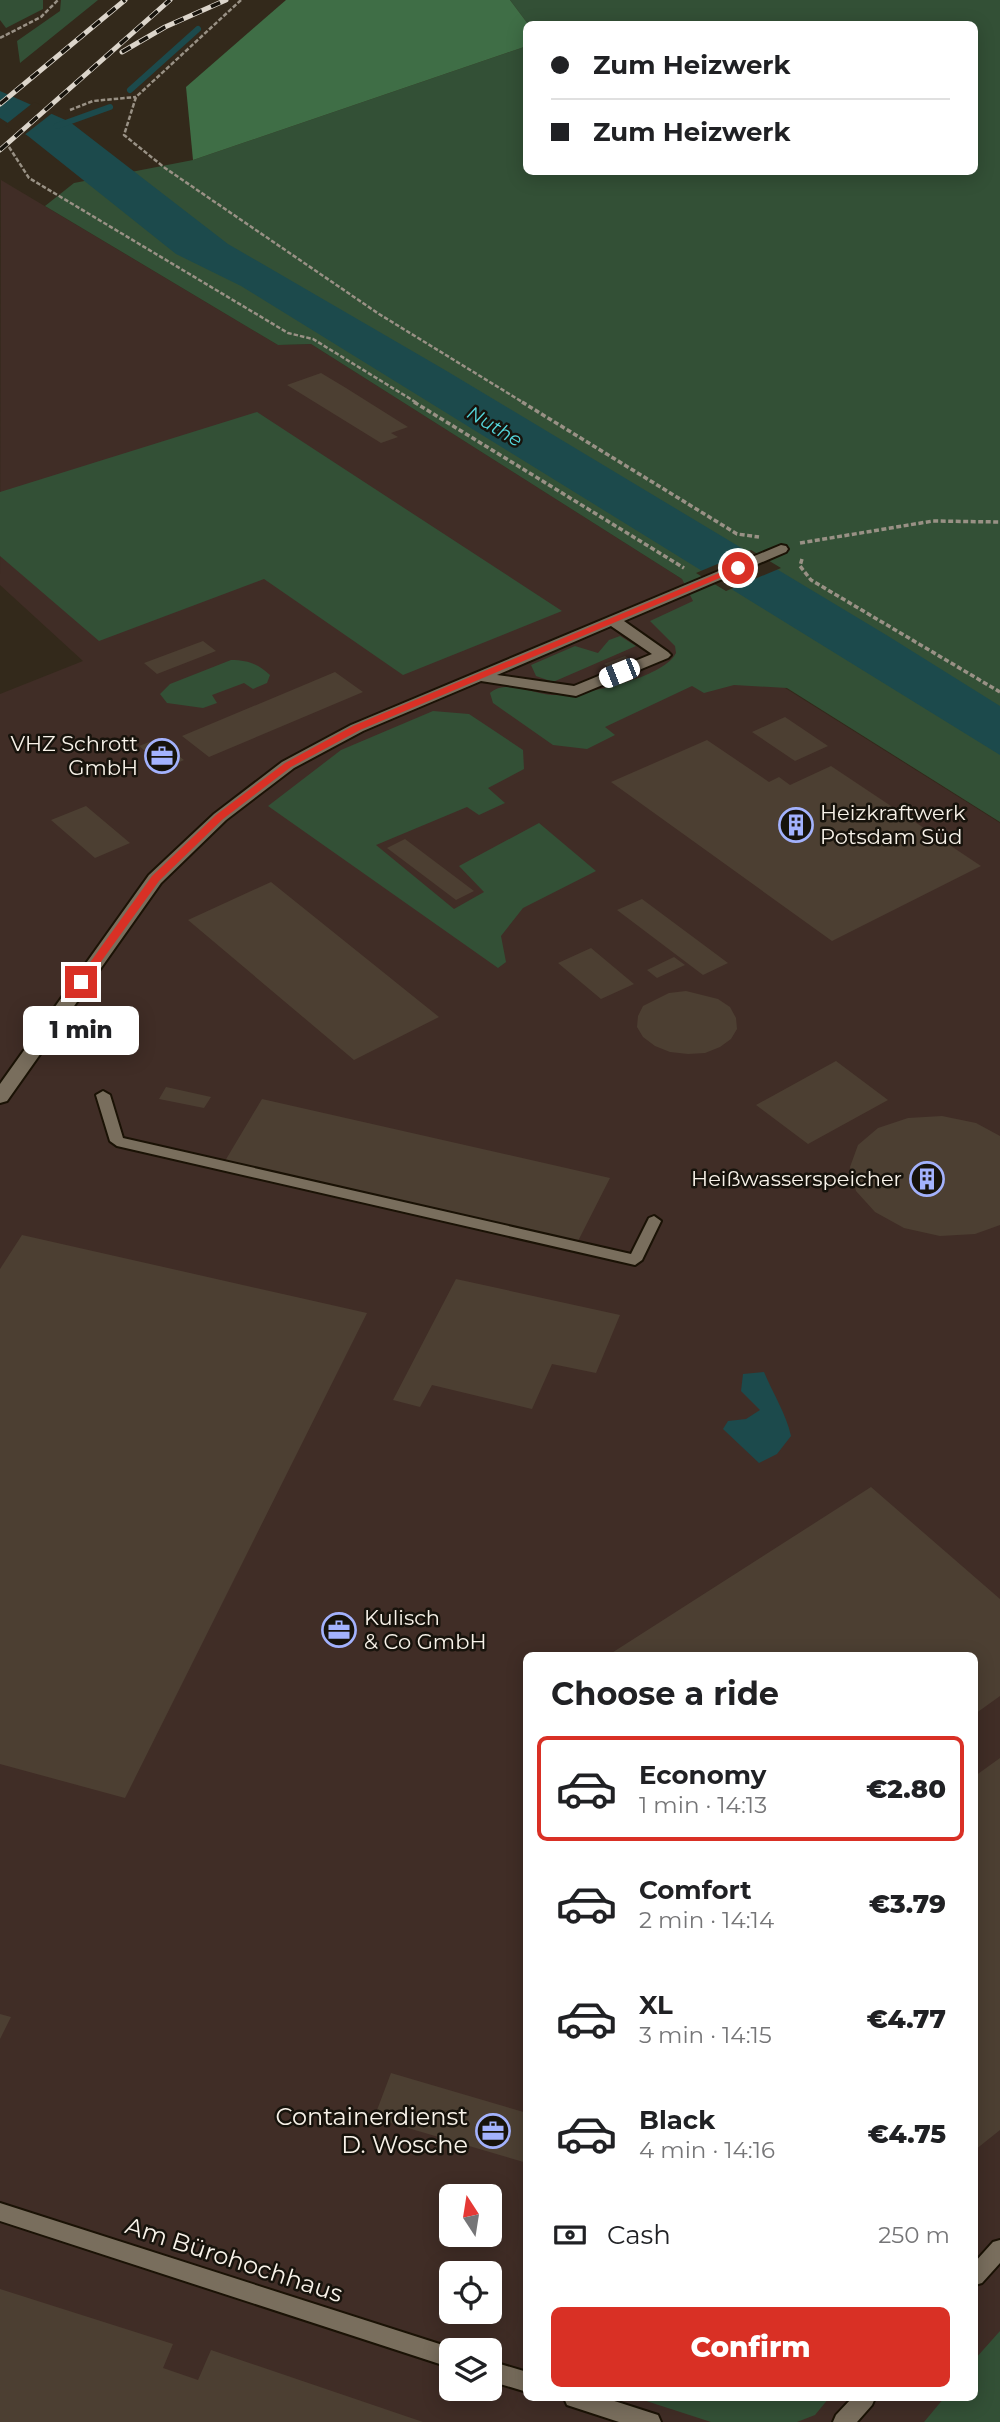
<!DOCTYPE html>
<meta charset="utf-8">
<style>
:root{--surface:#fff;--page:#f2f2f2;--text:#202124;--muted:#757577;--line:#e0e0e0;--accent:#d93025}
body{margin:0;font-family:Montserrat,sans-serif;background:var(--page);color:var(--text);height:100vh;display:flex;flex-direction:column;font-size:26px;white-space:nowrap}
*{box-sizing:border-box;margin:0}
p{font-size:23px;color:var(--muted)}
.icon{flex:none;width:38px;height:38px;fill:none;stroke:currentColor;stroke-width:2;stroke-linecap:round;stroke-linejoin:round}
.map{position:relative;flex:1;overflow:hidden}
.panel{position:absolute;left:523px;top:1652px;width:455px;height:749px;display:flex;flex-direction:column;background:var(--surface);border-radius:10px;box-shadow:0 4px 18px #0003}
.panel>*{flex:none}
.guide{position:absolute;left:523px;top:21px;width:455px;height:154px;border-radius:10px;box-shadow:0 4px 18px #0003;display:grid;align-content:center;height:154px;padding:0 28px;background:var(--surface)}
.needle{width:46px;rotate:348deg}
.controls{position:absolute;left:439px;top:2184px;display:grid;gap:14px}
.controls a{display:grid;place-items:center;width:63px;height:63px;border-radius:10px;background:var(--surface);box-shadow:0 4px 18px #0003;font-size:35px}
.end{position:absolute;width:32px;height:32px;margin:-16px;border:9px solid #d93025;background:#fff;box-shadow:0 0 0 4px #fff}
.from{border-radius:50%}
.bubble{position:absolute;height:49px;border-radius:10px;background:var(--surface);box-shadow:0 4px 18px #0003;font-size:23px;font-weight:800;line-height:49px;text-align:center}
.car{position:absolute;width:21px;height:42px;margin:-21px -10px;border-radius:9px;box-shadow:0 0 5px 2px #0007;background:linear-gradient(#fff 24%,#345 0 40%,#fff 0 76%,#345 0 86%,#fff 0)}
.guide b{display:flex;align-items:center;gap:24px;height:66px;font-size:26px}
.guide b+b{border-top:2px solid var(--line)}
.guide i{width:18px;height:18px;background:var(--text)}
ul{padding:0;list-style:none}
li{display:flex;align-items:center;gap:21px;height:105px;margin:0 14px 10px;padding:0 14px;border:4px solid transparent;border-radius:10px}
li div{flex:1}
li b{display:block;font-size:26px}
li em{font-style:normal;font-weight:800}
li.on{border-color:var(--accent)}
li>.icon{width:63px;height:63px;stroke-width:1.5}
h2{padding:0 28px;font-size:32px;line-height:84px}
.pay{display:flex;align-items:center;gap:18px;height:77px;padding:0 28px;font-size:26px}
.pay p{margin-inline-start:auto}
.button{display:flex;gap:14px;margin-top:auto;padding:14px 28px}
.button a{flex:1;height:80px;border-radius:10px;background:var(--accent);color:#fff;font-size:28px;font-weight:800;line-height:80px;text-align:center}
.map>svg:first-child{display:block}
</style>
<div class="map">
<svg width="1000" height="2422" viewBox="0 0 1000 2422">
<rect width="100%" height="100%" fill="#33291b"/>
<path fill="#402d26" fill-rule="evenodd" d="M1,180L278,345L311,344L682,579L728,652L1000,823V2422H0V694L83,661L0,585ZM527,1656H975V2398H527ZM452,2196H490V2235H452ZM452,2273H490V2312H452ZM452,2350H490V2389H452Z"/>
<path fill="#335036" d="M0,0H43V9L6,28L0,20Z
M61,0H98L20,63L17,41L60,11Z
M510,0H1000V822L787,688L734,685L704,693L692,686L605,727L615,735L587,749L553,745L493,703L490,693C505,679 534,694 552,695C580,696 663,679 676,653L675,646L650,621L693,601L682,579L311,344L278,345L45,206L74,183L193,160L527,46V172H975V24H528Z
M257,412L562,611L403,675L264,579L99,641L0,556V492Z
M620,636L636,646L553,682L536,676L531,665L575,646L598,653L609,640Z
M231,660C248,660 258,664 270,675L267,683L253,689L244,683L212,695L217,703L203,708L167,703L160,694L170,684Z
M433,711L469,714L523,750L524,769L488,788L505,803L479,815L467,807L376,845L454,909L484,892L459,866L539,823L596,871L523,908L501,936L506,962L498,968L268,806L341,750Z
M1000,2331V2422H924L944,2398H975V2359Z
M637,2398H829L815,2415L797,2422H711Z"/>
<path fill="#3f6e46" d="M286,0H510L528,24L527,46L193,160L186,87Z"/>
<path fill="#1c4a4c" d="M0,91L70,122L228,244L445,370L888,636L1000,706V755L241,286L176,254L28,136L0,118Z
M764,1372C773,1394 786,1413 791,1436L777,1454L759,1463L723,1429L728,1421L746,1419L760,1410L741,1391L743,1374Z"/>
<path fill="#33291b" d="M34,102L55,111L23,136L5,125Z
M751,550L781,568L726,591L696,573Z"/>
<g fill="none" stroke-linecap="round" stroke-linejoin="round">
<path stroke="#1c4a4c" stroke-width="6" d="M130,90L198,29
M57,126L110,107"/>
</g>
<path fill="#4c3f32" d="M321,373L346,388L408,427L391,433L398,437L381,443L287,385Z
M203,641L216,651L157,674L144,663Z
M625,656L635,663L614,671L604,664Z
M335,672L363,692L209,757L182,736Z
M785,717L828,746L795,761L752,732Z
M157,739L184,760L166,768L139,746Z
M707,740L769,782L779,777L790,785L831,766L981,866L832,941L611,782Z
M86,806L130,843L95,858L51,820Z
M405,839L474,891L456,900L387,848Z
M271,882L439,1017L354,1060L188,920Z
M642,899L728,963L703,975L617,910Z
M591,948L634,984L601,999L558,963Z
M674,957L685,965L657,978L647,970Z
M686,991L718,999L730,1007L736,1018L737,1029L731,1039L720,1047L705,1053L688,1054L670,1052L655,1046L643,1037L637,1027L638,1016L643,1006L669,993Z
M836,1061L888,1100L808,1144L756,1105Z
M166,1087L211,1097L204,1108L159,1099Z
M262,1099L610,1178L578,1241L225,1161Z
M942,1116L976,1123L1000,1136V1225L975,1234L940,1236L904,1228L875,1212L856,1191L850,1167L858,1145L878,1128L908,1118Z
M22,1235L367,1313L125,1798L0,1764V1269Z
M456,1279L620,1315L596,1373L552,1364L532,1409L432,1385L420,1407L393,1400Z
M871,1487L1000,1599V1696L975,1714V1656H607Z
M1000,1758V2130L975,2150V1776Z
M0,2014L11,2017L0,2039Z
M391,2073L527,2113V2163L374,2118Z
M0,2289L173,2344L163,2368L198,2380L211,2350L423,2422H0Z"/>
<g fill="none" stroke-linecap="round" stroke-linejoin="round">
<g stroke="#1a1205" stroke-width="4">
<path id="service" d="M103,1091L110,1095L123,1138L631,1254L649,1218L654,1216L661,1221L642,1260L635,1265L117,1146L110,1141L96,1095Z
M0,2203L452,2348L457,2350H452V2368L0,2221Z
M1000,2240V2263L982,2283L975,2285V2262L993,2242Z
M490,2361L527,2372V2392L490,2381Z
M564,2398H605L658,2415L661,2422H619L567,2405Z
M852,2398H875L872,2405L857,2422H833L836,2415Z"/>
</g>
<g stroke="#1a1205" stroke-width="4">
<path id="minor" d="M781,545L786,546L788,549L786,552L624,621L668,652L671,655L668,658L576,696L481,681L363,731L294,768L226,820L161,883L7,1101L0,1103V1084L149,875L214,814L282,762L351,725ZM611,626L652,654L574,686L497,675Z"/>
</g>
<path stroke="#999185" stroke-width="2.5" stroke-dasharray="4.5 2" stroke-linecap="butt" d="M241,0L136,97L124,135L165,168L379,314L524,403
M0,38L41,17L58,0
M70,110L93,101L136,97
M9,147L29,178L288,333L313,339L417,403"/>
<path stroke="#999185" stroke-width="3.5" stroke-dasharray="5 2.5" stroke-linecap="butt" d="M414,402L684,568
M522,402L737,534L759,537
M800,543L933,521L1000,522
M802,559L800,566L811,580L1000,692"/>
<use href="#service" fill="#796e5d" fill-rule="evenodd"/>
<use href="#minor" fill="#796e5d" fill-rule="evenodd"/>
<g stroke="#dcd5cb" stroke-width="5">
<path id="rail" d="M122,52L165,27L226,0
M0,104L125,0
M0,150L170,0"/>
</g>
<use href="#rail" stroke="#17130c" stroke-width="3.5" stroke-dasharray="10" stroke-linecap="butt"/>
</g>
<path fill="#d93025" d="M738,565L741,569L360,730L291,767L223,819L159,881L85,984L76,982L152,876L216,815L285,763L353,726Z"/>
<defs>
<g id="office-ring" transform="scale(1.75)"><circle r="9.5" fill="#17130c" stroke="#a3b2fd" stroke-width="1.5"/><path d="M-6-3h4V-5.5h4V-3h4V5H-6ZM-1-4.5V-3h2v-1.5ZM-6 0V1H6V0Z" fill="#a3b2fd"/></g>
<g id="building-ring" transform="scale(1.75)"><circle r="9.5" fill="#17130c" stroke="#a3b2fd" stroke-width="1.5"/><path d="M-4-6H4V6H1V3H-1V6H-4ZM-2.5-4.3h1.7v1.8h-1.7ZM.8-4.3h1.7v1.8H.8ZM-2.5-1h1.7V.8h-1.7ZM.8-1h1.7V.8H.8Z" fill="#a3b2fd"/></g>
</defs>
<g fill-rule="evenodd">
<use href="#office-ring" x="162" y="756"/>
<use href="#building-ring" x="796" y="825"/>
<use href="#building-ring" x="927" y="1179"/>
<use href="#office-ring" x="339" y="1630"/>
<use href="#office-ring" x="493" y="2131"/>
</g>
<g text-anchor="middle" stroke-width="5" stroke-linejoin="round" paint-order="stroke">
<g font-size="19" font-style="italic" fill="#55d7dc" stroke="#17130c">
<text transform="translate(495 426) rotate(31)" y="7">Nuthe</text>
</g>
<g font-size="21" fill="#f8f2e9" stroke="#17130c" text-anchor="end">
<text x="138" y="751">VHZ Schrott<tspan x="138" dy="24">GmbH</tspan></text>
<text x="820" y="820" text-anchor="start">Heizkraftwerk<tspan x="820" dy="24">Potsdam Süd</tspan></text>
<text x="902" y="1186">Heißwasserspeicher</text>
<text x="364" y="1625" text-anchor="start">Kulisch<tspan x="364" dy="24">&amp; Co GmbH</tspan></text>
</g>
<g font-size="24" fill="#f8f2e9" stroke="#17130c" text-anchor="end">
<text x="468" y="2125">Containerdienst<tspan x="468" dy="28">D. Wosche</tspan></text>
</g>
<g font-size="24" fill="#f8f2e9" stroke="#17130c">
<text transform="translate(234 2260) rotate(18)" y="8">Am Bürohochhaus</text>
</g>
</g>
</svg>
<div class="controls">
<a><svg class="needle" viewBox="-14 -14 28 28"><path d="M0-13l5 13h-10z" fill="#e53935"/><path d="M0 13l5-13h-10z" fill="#757577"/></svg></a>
<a><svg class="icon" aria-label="locate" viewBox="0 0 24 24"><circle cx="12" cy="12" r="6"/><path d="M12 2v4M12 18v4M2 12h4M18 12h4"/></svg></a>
<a><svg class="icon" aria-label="layers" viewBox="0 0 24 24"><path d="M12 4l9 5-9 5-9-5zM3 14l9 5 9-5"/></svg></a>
</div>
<i class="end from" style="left:738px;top:568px"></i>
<i class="end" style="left:81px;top:982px"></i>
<div class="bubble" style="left:23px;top:1006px;width:116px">1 min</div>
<i class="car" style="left:619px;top:673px;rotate:248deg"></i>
<div class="guide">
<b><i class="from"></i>Zum Heizwerk</b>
<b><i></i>Zum Heizwerk</b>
</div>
<section class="panel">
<h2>Choose a ride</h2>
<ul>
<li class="on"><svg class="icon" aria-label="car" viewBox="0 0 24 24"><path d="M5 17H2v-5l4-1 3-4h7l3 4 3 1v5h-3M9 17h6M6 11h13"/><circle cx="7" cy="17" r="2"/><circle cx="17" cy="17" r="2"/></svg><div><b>Economy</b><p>1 min · 14:13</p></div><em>€2.80</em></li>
<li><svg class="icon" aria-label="car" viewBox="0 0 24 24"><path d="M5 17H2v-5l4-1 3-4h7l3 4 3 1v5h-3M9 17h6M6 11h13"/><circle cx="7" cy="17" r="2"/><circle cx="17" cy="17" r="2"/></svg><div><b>Comfort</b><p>2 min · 14:14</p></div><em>€3.79</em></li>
<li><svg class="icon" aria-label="car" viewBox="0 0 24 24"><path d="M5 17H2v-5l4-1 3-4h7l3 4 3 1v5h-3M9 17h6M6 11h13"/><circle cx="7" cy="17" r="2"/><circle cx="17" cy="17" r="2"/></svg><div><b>XL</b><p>3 min · 14:15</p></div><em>€4.77</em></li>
<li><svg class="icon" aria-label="car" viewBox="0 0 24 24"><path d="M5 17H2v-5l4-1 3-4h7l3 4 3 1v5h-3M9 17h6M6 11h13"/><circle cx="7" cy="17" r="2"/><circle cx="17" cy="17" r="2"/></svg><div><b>Black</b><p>4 min · 14:16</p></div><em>€4.75</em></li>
</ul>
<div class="pay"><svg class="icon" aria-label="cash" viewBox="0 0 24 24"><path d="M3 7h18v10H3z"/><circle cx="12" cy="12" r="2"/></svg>Cash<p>250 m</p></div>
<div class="button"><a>Confirm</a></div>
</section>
</div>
